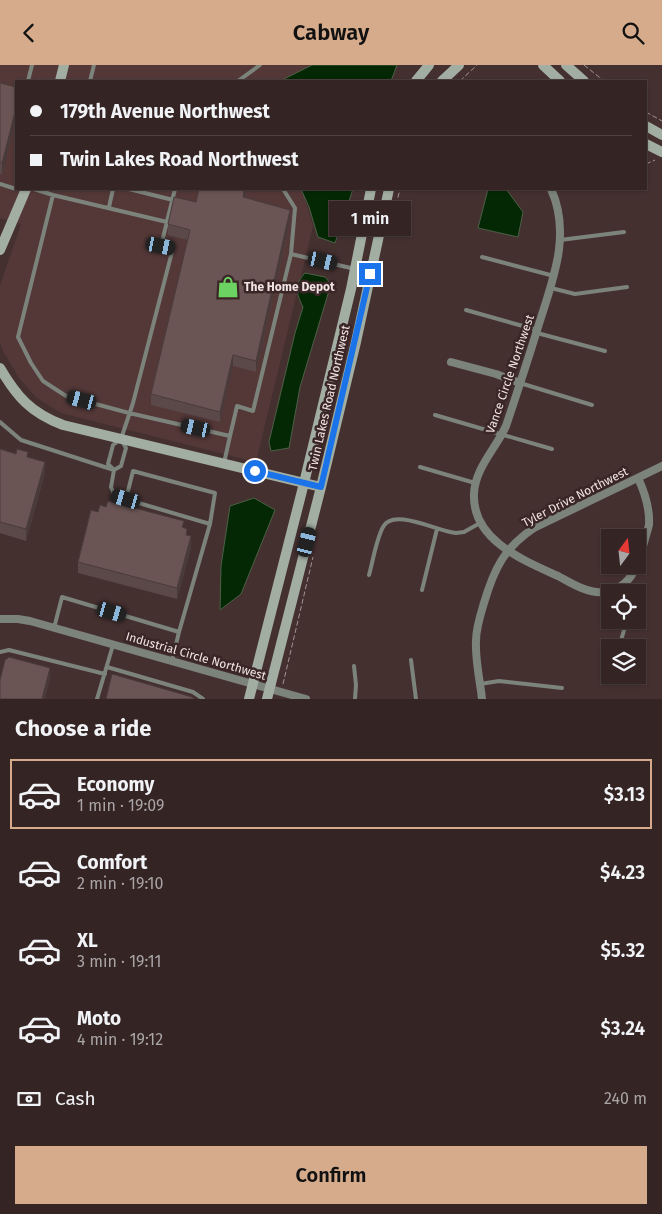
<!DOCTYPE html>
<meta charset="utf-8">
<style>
:root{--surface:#342424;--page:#3f3031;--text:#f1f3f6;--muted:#a9a4a6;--line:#4e4141;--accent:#d6ab8b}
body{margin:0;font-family:"Fira Sans",sans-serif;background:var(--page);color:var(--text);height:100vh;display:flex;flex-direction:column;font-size:19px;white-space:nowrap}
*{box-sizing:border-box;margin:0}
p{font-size:16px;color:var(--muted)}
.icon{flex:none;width:28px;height:28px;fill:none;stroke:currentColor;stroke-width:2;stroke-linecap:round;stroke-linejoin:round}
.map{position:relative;height:634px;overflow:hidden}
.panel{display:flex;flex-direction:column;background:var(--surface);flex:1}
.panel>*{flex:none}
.top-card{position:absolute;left:15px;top:15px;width:632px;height:110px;border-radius:0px;box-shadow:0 1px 4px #0004,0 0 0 1px var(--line);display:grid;align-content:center;height:110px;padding:0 15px;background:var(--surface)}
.needle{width:32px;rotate:15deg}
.buttons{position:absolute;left:601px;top:464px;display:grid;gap:10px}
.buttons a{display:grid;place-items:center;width:45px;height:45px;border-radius:0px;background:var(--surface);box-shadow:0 1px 4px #0004,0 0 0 1px var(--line);font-size:25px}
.end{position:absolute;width:22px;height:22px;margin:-11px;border:6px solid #1a73e8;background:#fff;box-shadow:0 0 0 2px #fff}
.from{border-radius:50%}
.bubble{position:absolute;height:35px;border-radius:0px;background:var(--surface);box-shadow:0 1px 4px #0004,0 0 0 1px var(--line);font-size:16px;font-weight:600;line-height:35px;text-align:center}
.car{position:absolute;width:15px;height:30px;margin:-15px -8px;border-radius:6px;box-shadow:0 0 4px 1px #0007;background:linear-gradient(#222 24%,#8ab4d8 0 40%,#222 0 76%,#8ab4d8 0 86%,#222 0)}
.top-card b{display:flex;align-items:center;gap:18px;height:48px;font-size:19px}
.top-card b+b{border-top:1px solid var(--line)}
.top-card i{width:12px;height:12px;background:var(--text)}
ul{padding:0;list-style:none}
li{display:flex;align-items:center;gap:15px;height:70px;margin:0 10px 8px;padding:0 5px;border:2px solid transparent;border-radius:0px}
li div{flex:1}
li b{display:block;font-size:19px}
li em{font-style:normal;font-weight:600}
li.on{border-color:var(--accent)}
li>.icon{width:45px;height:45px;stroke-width:1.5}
h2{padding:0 15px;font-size:22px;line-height:60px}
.pay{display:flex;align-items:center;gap:12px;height:55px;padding:0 15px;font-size:19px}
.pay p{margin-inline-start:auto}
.primary-button{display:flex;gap:10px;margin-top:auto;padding:10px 15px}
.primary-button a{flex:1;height:58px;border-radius:0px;background:var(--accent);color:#111;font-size:20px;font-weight:600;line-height:58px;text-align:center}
header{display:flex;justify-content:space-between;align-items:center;height:65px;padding:0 15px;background:var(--accent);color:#111;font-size:22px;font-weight:600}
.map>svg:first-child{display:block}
</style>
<header><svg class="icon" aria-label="back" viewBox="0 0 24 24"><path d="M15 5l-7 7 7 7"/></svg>Cabway<svg class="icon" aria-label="search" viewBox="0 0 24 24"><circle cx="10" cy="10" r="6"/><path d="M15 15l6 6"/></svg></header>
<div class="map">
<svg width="662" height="634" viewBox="0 0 662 634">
<rect width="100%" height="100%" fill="#453030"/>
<path fill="#543838" d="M0,0H312L284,16H16V124H300L302,125L313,161L256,397L61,348L37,333L19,313L2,284L0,276V221L21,159L0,153Z"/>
<path fill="#052804" stroke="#4c6047" d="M312,0H397L391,16H280Z
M301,124H353L335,178L318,172L309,142Z
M488,124H506L523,147L518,172L478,163Z
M305,208L325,212L331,219L300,322L289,383L271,386L269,377L295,268L303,242C296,228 294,220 305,208Z
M254,433L275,445L241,529L220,545L221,501L230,441Z"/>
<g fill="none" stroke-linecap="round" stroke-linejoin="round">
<path stroke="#a49393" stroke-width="1" stroke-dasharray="5 2.5" stroke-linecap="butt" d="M584,0L604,16
M460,16L477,0
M646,47L662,56
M646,99L655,95
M389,169L400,124
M283,619L313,492"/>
<path stroke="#7c837b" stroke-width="4" d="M28,16L32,0
M90,16L94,0
M238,16L260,0
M0,119L16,124
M34,124L53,130L167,157
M129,124L173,135
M53,130L18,272L31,298L43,316L66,331L129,348L230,371L237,341L253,346L291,189L295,143L283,124
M109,142L113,124
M560,175L624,167
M291,189L355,204
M482,192L554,211
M551,223L575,229L627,222
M466,245L537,265
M537,268L605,286
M520,318L592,340
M435,350L552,384
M0,357L21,375L114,405L121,401L126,383L122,376
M224,398L230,371
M420,402L475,418
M126,434L133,406L215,428L210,459L115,431L111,422L114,405L108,399L113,380L121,374L133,338L173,183L161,181L175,124
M369,510C373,496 376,475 383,462C393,442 439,467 456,468L464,467L480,458
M624,519L629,528
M422,525L437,464
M54,563L62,532L179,567L172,596
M179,567L210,459
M620,579L627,555
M0,587L9,585L105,609
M411,595L416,634
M354,601L356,620L355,634
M107,602L193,627L203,634
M480,619L499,616L562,623
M97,634L113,580"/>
<path stroke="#7c837b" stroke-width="8" d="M551,124C572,170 552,217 538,262C528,295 517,328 506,361C495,385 475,403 474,429C472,475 523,495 558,511C571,518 588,529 604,527C620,525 631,515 637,500
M451,297L496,309L520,318
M638,499L649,460C650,443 645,428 638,413
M0,554H18L30,556L306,634
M482,634C480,615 475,595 476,576C476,563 480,551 484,538C494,504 504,483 534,463L662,401"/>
<path stroke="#a3aea2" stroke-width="10" d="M543,0L560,16
M566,0L584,16
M60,16L64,0
M416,16L429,0
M442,16L459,0
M646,61L662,70
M646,79L662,87
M0,185L26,124
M0,303C17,332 31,348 63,360L321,422
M249,634L304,418L351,224L371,124
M267,634L321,422L356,277L389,124"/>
</g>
<path fill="#5b4848" d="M0,18L16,22L2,109H0Z
M199,124H247L245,132L290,156L256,307L233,301L220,357L151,340V329L188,175L168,170V159L196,137Z
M0,384L28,392L45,408L26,476L0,468Z
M106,442L184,463L187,470L191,483L177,534L78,508V497L98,447Z"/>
<path fill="#4a3b3b" d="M16,43V54L2,109V98Z
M244,124H247L243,143V132Z
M290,145V156L256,307V296Z
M233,290V301L220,357V347Z
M45,397V408L26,476V464Z
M191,471V483L177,534V523Z
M50,603V614L45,634H42Z"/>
<path fill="#6a5454" stroke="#4a3b3b" d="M0,18L16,22V43L2,98L0,97Z
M199,124H244L243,132L290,145L256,296L233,290L220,347L151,329L190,165L168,159L174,132L196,137Z
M0,384L16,389L17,384L28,387L27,392L45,397L26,464L0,457Z
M108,436L184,456L182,462L187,464L186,470L191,471L177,523L78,497L91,445L98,447L100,440L106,442Z
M9,592L50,603L42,634H0V615L5,595Z
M112,609L192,632L194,634H106Z"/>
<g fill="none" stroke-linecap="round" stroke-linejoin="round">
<path stroke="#1a73e8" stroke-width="6" d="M255,406L321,422L370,209"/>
</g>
<defs>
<g id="shop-bare" transform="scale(1.725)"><path d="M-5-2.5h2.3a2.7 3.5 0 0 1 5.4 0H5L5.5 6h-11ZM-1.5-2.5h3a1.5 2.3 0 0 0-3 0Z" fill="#6cd362" stroke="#3a2627" stroke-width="2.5" paint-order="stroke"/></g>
</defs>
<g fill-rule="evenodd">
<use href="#shop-bare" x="228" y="222"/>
</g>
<g text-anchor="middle" stroke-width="5" stroke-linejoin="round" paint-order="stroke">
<g font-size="12" font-weight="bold" fill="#f2e4e4" stroke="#3a2627" text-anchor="start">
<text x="244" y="226">The Home Depot</text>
</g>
<g font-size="12" fill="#f2e4e4" stroke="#3a2627">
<text transform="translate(510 309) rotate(-71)" y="4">Vance Circle Northwest</text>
<text transform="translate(329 333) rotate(-77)" y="4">Twin Lakes Road Northwest</text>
<text transform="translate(575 432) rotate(-27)" y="4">Tyler Drive Northwest</text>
<text transform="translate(196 591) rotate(16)" y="4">Industrial Circle Northwest</text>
</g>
</g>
</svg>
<div class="buttons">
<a><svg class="needle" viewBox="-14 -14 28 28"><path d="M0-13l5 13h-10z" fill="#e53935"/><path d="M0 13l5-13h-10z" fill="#a9a4a6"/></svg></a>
<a><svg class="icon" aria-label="locate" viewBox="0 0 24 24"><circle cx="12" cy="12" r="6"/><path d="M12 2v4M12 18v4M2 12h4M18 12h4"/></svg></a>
<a><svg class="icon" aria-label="layers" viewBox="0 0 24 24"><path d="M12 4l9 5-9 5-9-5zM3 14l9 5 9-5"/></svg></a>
</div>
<i class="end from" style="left:255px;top:406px"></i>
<i class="end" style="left:370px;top:209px"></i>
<div class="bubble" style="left:329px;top:136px;width:82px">1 min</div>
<i class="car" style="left:161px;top:181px;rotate:101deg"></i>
<i class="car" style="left:323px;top:196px;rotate:103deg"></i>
<i class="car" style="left:82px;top:335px;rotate:285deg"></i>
<i class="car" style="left:196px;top:363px;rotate:283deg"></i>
<i class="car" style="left:126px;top:434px;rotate:286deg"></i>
<i class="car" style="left:307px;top:477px;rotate:14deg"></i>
<i class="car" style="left:112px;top:547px;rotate:106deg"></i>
<div class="top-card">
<b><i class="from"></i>179th Avenue Northwest</b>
<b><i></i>Twin Lakes Road Northwest</b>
</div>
</div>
<section class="panel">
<h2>Choose a ride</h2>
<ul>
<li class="on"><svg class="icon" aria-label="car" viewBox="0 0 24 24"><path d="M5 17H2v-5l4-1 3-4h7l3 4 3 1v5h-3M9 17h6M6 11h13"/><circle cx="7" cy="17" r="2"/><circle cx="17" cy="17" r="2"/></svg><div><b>Economy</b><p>1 min · 19:09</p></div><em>$3.13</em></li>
<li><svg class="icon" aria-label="car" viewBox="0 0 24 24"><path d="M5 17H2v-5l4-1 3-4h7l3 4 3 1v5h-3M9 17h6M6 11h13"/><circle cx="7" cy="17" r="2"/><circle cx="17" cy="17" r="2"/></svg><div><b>Comfort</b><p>2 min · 19:10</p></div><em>$4.23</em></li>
<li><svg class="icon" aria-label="car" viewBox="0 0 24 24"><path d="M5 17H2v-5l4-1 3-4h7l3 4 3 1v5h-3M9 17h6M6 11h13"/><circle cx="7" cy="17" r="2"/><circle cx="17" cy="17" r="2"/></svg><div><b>XL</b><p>3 min · 19:11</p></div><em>$5.32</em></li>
<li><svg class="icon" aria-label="car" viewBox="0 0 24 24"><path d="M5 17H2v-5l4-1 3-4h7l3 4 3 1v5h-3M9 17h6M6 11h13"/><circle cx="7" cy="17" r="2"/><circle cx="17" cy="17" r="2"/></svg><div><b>Moto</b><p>4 min · 19:12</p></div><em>$3.24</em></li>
</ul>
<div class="pay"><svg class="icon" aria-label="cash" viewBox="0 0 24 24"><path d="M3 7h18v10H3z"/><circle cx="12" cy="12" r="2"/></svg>Cash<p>240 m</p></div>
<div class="primary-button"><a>Confirm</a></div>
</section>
